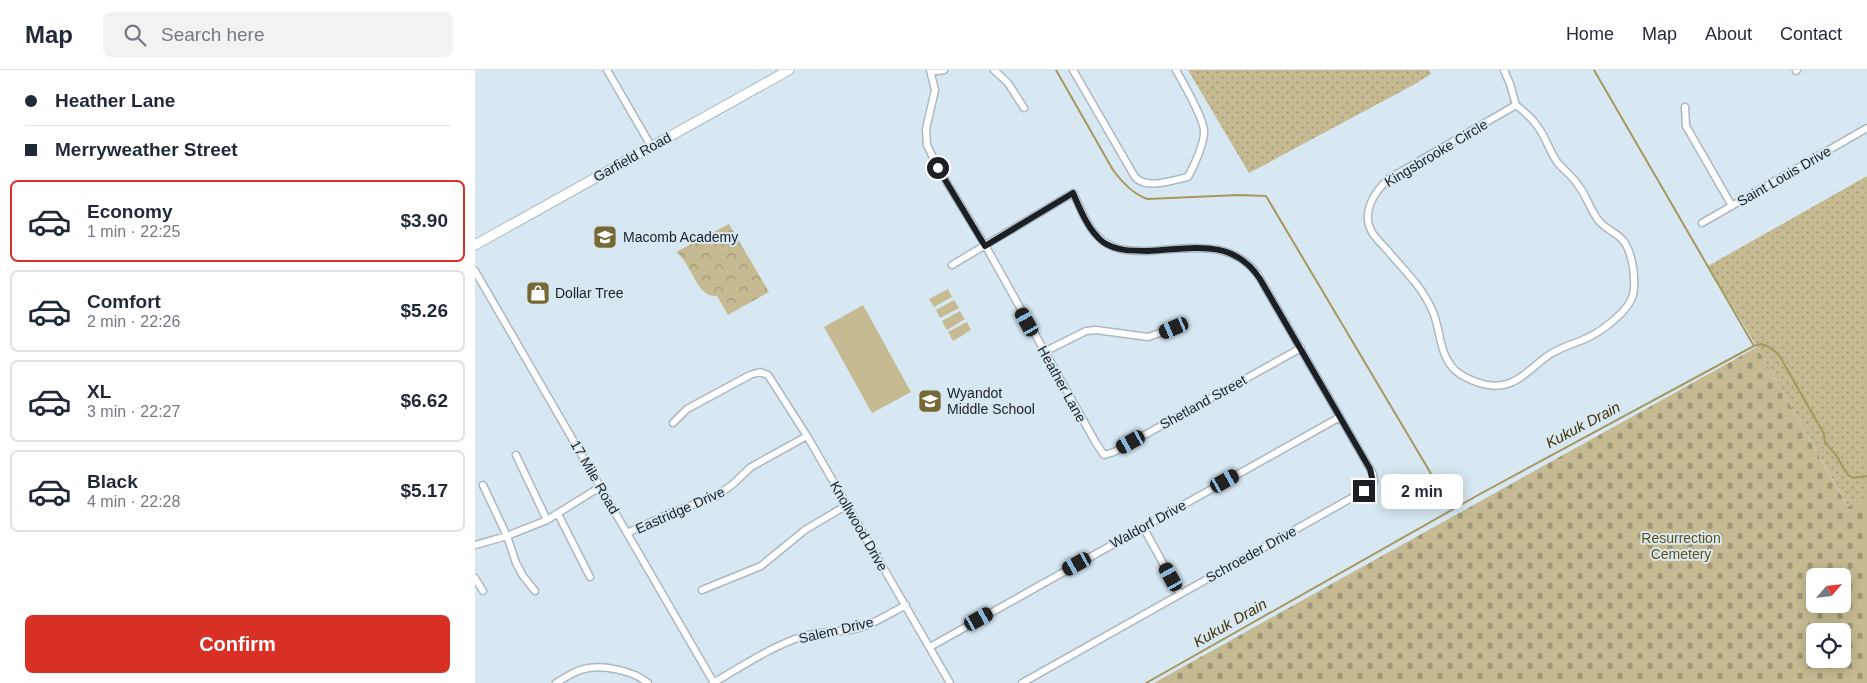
<!DOCTYPE html>
<meta charset="utf-8">
<style>
:root{--surface:#fff;--page:#f2f2f3;--text:#1f2937;--muted:#747a83;--line:#e0e1e3;--accent:#d93025}
body{margin:0;font-family:Arial,sans-serif;background:var(--page);color:var(--text);height:100vh;display:flex;flex-direction:column;font-size:19px;white-space:nowrap}
*{box-sizing:border-box;margin:0}
p{font-size:16px;color:var(--muted)}
.icon{flex:none;width:28px;height:28px;fill:none;stroke:currentColor;stroke-width:2;stroke-linecap:round;stroke-linejoin:round}
.map{position:relative;flex:1;overflow:hidden}
.panel{display:flex;flex-direction:column;background:var(--surface);width:475px}
.panel>*{flex:none}
.banner{display:grid;align-content:center;height:110px;padding:0 25px;background:var(--surface)}
.needle{width:32px;rotate:62deg}
.tools{position:absolute;left:1331px;top:498px;display:grid;gap:10px}
.tools a{display:grid;place-items:center;width:45px;height:45px;border-radius:8px;background:var(--surface);box-shadow:0 2px 12px #0003;font-size:25px}
.end{position:absolute;width:22px;height:22px;margin:-11px;border:6px solid #1a2024;background:#fff;box-shadow:0 0 0 2px #fff}
.from{border-radius:50%}
.bubble{position:absolute;height:35px;border-radius:8px;background:var(--surface);box-shadow:0 2px 12px #0003;font-size:16px;font-weight:800;line-height:35px;text-align:center}
.car{position:absolute;width:15px;height:30px;margin:-15px -8px;border-radius:6px;box-shadow:0 0 4px 1px #0007;background:linear-gradient(#222 24%,#8ab4d8 0 40%,#222 0 76%,#8ab4d8 0 86%,#222 0)}
.banner b{display:flex;align-items:center;gap:18px;height:48px;font-size:19px}
.banner b+b{border-top:1px solid var(--line)}
.banner i{width:12px;height:12px;background:var(--text)}
ul{padding:0;list-style:none}
li{display:flex;align-items:center;gap:15px;height:82px;margin:0 10px 8px;padding:0 15px;border:2px solid var(--line);border-radius:8px}
li div{flex:1}
li b{display:block;font-size:19px}
li em{font-style:normal;font-weight:800}
li.active{border-color:var(--accent)}
li>.icon{width:45px;height:45px;stroke-width:1.5}
.primary-button{display:flex;gap:10px;margin-top:auto;padding:10px 25px}
.primary-button a{flex:1;height:58px;border-radius:8px;background:var(--accent);color:#fff;font-size:20px;font-weight:800;line-height:58px;text-align:center}
header{display:flex;align-items:center;gap:30px;box-sizing:border-box;height:70px;padding:0 25px;background:var(--surface);border-bottom:1px solid var(--line)}
header strong{font-size:24px}
nav{display:flex;gap:28px;margin-inline-start:auto;font-size:18px}
.search{width:350px;height:45px;background:var(--page);display:flex;align-items:center;gap:12px;box-sizing:border-box;padding:0 18px;border-radius:8px;color:var(--muted);font-size:19px}
main{display:flex;flex:1;min-height:0}
.map>svg:first-child{display:block}
</style>
<header>
<strong>Map</strong>
<div class="search"><svg class="icon" aria-label="search" viewBox="0 0 24 24"><circle cx="10" cy="10" r="6"/><path d="M15 15l6 6"/></svg>Search here</div>
<nav><a>Home</a><a>Map</a><a>About</a><a>Contact</a></nav>
</header>
<main>
<section class="panel">
<div class="banner">
<b><i class="from"></i>Heather Lane</b>
<b><i></i>Merryweather Street</b>
</div>
<ul>
<li class="active"><svg class="icon" aria-label="car" viewBox="0 0 24 24"><path d="M5 17H2v-5l4-1 3-4h7l3 4 3 1v5h-3M9 17h6M6 11h13"/><circle cx="7" cy="17" r="2"/><circle cx="17" cy="17" r="2"/></svg><div><b>Economy</b><p>1 min · 22:25</p></div><em>$3.90</em></li>
<li><svg class="icon" aria-label="car" viewBox="0 0 24 24"><path d="M5 17H2v-5l4-1 3-4h7l3 4 3 1v5h-3M9 17h6M6 11h13"/><circle cx="7" cy="17" r="2"/><circle cx="17" cy="17" r="2"/></svg><div><b>Comfort</b><p>2 min · 22:26</p></div><em>$5.26</em></li>
<li><svg class="icon" aria-label="car" viewBox="0 0 24 24"><path d="M5 17H2v-5l4-1 3-4h7l3 4 3 1v5h-3M9 17h6M6 11h13"/><circle cx="7" cy="17" r="2"/><circle cx="17" cy="17" r="2"/></svg><div><b>XL</b><p>3 min · 22:27</p></div><em>$6.62</em></li>
<li><svg class="icon" aria-label="car" viewBox="0 0 24 24"><path d="M5 17H2v-5l4-1 3-4h7l3 4 3 1v5h-3M9 17h6M6 11h13"/><circle cx="7" cy="17" r="2"/><circle cx="17" cy="17" r="2"/></svg><div><b>Black</b><p>4 min · 22:28</p></div><em>$5.17</em></li>
</ul>
<div class="primary-button"><a>Confirm</a></div>
</section>
<div class="map">
<svg width="1392" height="613" viewBox="0 0 1392 613">
<defs>
<pattern id="grass-dots" width="8" height="8" patternUnits="userSpaceOnUse" patternTransform="scale(1.25)"><rect width="8" height="8" fill="#c5ba91"/><path d="M2 2h.1M6 6h.1" fill="none" stroke="#9f9776" stroke-width="1.8" stroke-linecap="round"/></pattern>
<pattern id="forest-crowns" width="20" height="18" patternUnits="userSpaceOnUse" patternTransform="scale(1.25)"><rect width="20" height="18" fill="#c5ba91"/><path d="M2 6a3 3 0 1 1 6 0M12 15a3 3 0 1 1 6 0" fill="none" stroke="#9f9776"/></pattern>
<pattern id="cemetery-stones" width="16" height="16" patternUnits="userSpaceOnUse" patternTransform="scale(1.25)"><rect width="16" height="16" fill="#c5ba91"/><path d="M2 7V4a2 2 0 0 1 4 0v3zM10 15v-3a2 2 0 0 1 4 0v3z" fill="#9f9776"/></pattern>
</defs>
<rect width="100%" height="100%" fill="#d7e8f2"/>
<path fill="url(#grass-dots)" d="M713,0H954L956,4L940,14L774,103Z
M1392,106V427L1374,438L1282,277L1233,196Z"/>
<path fill="url(#forest-crowns)" d="M254,154L294,222L253,245L242,226C221,228 217,193 201,182Z"/>
<path fill="url(#cemetery-stones)" fill-rule="evenodd" d="M1282,277L1373,437L1392,427V613H679ZM1340,506H1368V534H1340ZM1340,561H1368V589H1340Z"/>
<path fill="#c5ba91" d="M473,219L477,227L459,237L454,229Z
M479,230L484,238L465,248L461,240Z
M388,235L436,322L397,343L349,257Z
M485,241L490,249L472,260L467,251Z
M492,252L496,260L478,271L473,262Z"/>
<g fill="none" stroke-linecap="round" stroke-linejoin="round">
<path stroke="#a79861" stroke-width="2" d="M581,0L638,100C648,113 657,123 672,129L764,125L791,126L977,439
M1119,0L1279,276
M671,613L1005,424L1279,276L1286,274L1294,277L1304,285L1349,364L1350,373L1361,385L1373,405L1378,408L1392,406"/>
<g stroke="#aab9c4" stroke-width="9">
<path id="street" d="M132,0L176,76
M455,0L460,20L451,59L452,75L463,98L510,175L621,373L629,385L639,382L826,278
M519,0L533,13L549,38
M598,0L660,107C671,120 698,110 713,107C719,96 730,72 729,60C727,45 709,14 701,0
M1029,0L1035,14L1041,35
M1321,1L1322,0
M456,2L469,0
M1041,35C1050,42 1059,50 1065,60C1072,70 1075,83 1083,93C1089,100 1098,107 1103,115C1112,126 1115,140 1124,151C1131,160 1144,163 1150,173C1158,186 1161,210 1158,225C1154,241 1127,261 1112,268C1099,274 1086,277 1074,285C1060,294 1045,313 1027,315C1013,318 992,310 981,301C964,286 966,261 958,242C949,220 933,204 918,187C912,179 904,172 898,164C885,144 899,121 915,108Z
M1210,37L1211,56L1257,136
M1227,153L1392,58
M477,195L598,123C606,139 613,160 628,171C641,181 657,181 672,181C712,179 756,168 783,205L898,404L899,412L889,421L547,613
M0,201L239,613
M569,282L611,261L621,260L673,267L699,258
M198,353L212,339L275,305L285,302L293,305L332,366L475,613
M41,385L72,450
M8,415L32,466L41,493L48,506L60,521
M83,444L115,507
M668,457L705,524
M152,463L193,444L242,426L258,414L276,397L332,366
M0,475L32,466L72,450L125,417
M0,508L8,521
M227,520L286,496L330,460L372,435
M455,577L865,347
M81,613C90,608 99,601 109,599C127,594 159,601 173,613
M238,613C266,597 295,577 326,567C342,561 359,563 375,560C396,556 412,545 431,535"/>
</g>
<g stroke="#aab9c4" stroke-width="11">
<path id="secondary" d="M0,175L314,0"/>
</g>
<use href="#street" stroke="#fff" stroke-width="6"/>
<use href="#secondary" stroke="#fff" stroke-width="9"/>
</g>
<g fill="none" stroke-linecap="round" stroke-linejoin="round">
<path stroke="#1a2024" stroke-width="6" d="M463,98L510,176L598,123C605,139 613,160 628,172C641,181 657,181 673,181C715,179 758,167 785,209L895,399L898,412L889,421"/>
</g>
<defs>
<g id="school-square" transform="scale(1.25)"><rect x="-9" y="-9" width="18" height="18" rx="4" fill="#776936" stroke="#d7e8f2"/><path d="M0-5L7-2L0 1L-7-2ZM-4 1L0 2.5L4 1V4Q0 6-4 4Z" fill="#fff"/></g>
<g id="shop-square" transform="scale(1.25)"><rect x="-9" y="-9" width="18" height="18" rx="4" fill="#776936" stroke="#d7e8f2"/><path d="M-5-2.5h2.3a2.7 3.5 0 0 1 5.4 0H5L5.5 6h-11ZM-1.5-2.5h3a1.5 2.3 0 0 0-3 0Z" fill="#fff"/></g>
</defs>
<g fill-rule="evenodd">
<use href="#school-square" x="130" y="167"/>
<use href="#shop-square" x="63" y="223"/>
<use href="#school-square" x="455" y="331"/>
</g>
<g text-anchor="middle" stroke-width="4" stroke-linejoin="round" paint-order="stroke">
<g font-size="14" fill="#1a2024" stroke="#d7e8f2">
<text transform="translate(961 83) rotate(-31)" y="5">Kingsbrooke Circle</text>
<text transform="translate(157 87) rotate(-29)" y="5">Garfield Road</text>
<text transform="translate(1309 106) rotate(-30)" y="5">Saint Louis Drive</text>
<text transform="translate(587 314) rotate(61)" y="5">Heather Lane</text>
<text transform="translate(728 332) rotate(-29)" y="5">Shetland Street</text>
<text transform="translate(120 407) rotate(60)" y="5">17 Mile Road</text>
<text transform="translate(205 440) rotate(-24)" y="5">Eastridge Drive</text>
<text transform="translate(673 454) rotate(-29)" y="5">Waldorf Drive</text>
<text transform="translate(384 456) rotate(60)" y="5">Knollwood Drive</text>
<text transform="translate(776 484) rotate(-29)" y="5">Schroeder Drive</text>
<text transform="translate(361 560) rotate(-13)" y="5">Salem Drive</text>
</g>
<g font-size="14" fill="#1a2024" stroke="#d7e8f2" text-anchor="start">
<text x="148" y="172">Macomb Academy</text>
<text x="80" y="228">Dollar Tree</text>
<text x="472" y="328">Wyandot<tspan x="472" dy="16">Middle School</tspan></text>
</g>
<g font-size="14" fill="#62520e" stroke="#d7e8f2">
<text x="1206" y="473">Resurrection<tspan x="1206" dy="16">Cemetery</tspan></text>
</g>
<g font-size="15" font-style="italic" fill="#413607" stroke="#d7e8f2">
<text transform="translate(1108 355) rotate(-28)" y="5">Kukuk Drain</text>
<text transform="translate(755 553) rotate(-30)" y="5">Kukuk Drain</text>
</g>
</g>
</svg>
<div class="tools">
<a><svg class="needle" viewBox="-14 -14 28 28"><path d="M0-13l5 13h-10z" fill="#e53935"/><path d="M0 13l5-13h-10z" fill="#747a83"/></svg></a>
<a><svg class="icon" aria-label="locate" viewBox="0 0 24 24"><circle cx="12" cy="12" r="6"/><path d="M12 2v4M12 18v4M2 12h4M18 12h4"/></svg></a>
</div>
<i class="end from" style="left:463px;top:98px"></i>
<i class="end" style="left:889px;top:421px"></i>
<div class="bubble" style="left:906px;top:404px;width:82px">2 min</div>
<i class="car" style="left:552px;top:252px;rotate:331deg"></i>
<i class="car" style="left:699px;top:258px;rotate:247deg"></i>
<i class="car" style="left:656px;top:372px;rotate:241deg"></i>
<i class="car" style="left:750px;top:411px;rotate:61deg"></i>
<i class="car" style="left:602px;top:494px;rotate:241deg"></i>
<i class="car" style="left:696px;top:507px;rotate:331deg"></i>
<i class="car" style="left:504px;top:549px;rotate:61deg"></i>
</div>
</main>
